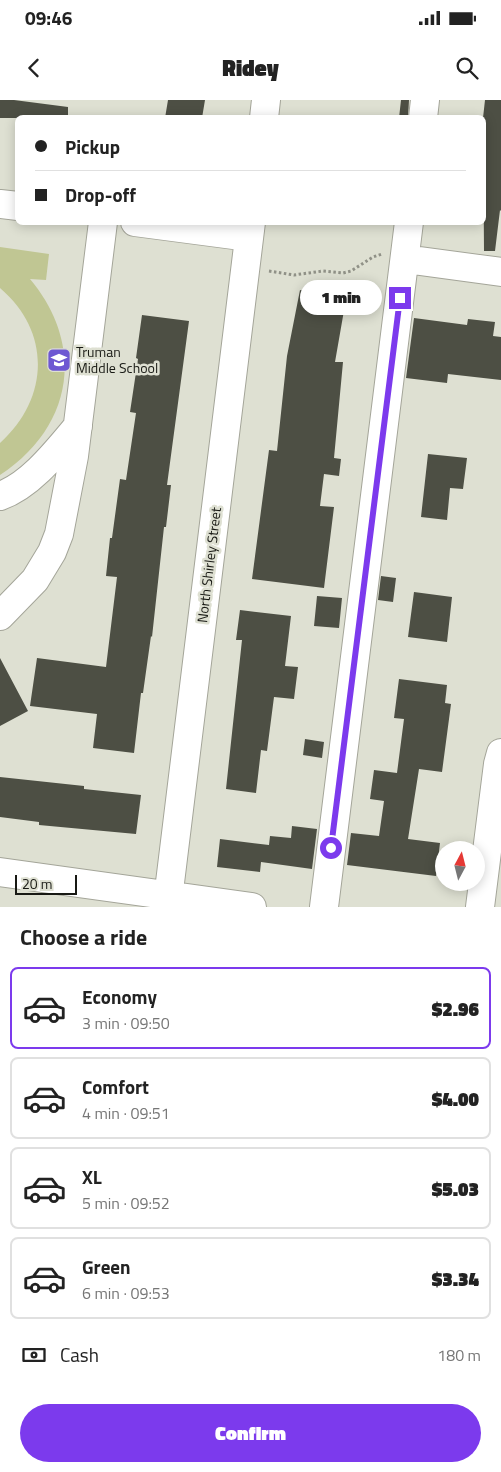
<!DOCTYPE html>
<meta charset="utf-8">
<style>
:root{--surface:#fff;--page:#f2f2f2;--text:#222;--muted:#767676;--line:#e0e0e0;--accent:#7c3aed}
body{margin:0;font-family:"Titillium Web",sans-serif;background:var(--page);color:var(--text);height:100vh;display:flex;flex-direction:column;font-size:19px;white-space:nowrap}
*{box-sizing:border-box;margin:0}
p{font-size:16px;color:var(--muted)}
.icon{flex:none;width:28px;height:28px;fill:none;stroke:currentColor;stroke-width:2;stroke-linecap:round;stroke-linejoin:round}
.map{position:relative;height:807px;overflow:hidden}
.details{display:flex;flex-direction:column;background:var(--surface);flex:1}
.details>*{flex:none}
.hud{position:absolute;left:15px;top:15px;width:471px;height:110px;border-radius:8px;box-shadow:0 2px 12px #0003;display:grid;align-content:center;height:110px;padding:0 20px;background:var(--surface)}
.needle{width:32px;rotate:7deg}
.fabs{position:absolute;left:435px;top:741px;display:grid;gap:10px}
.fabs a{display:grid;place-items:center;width:50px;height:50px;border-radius:50%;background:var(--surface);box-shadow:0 2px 12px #0003;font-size:25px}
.scale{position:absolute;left:15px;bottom:12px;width:62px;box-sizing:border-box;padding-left:5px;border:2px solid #181914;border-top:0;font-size:14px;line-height:18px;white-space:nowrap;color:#181914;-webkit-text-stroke:4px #dee0d2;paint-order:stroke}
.end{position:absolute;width:22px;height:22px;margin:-11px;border:6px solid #7c3aed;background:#fff;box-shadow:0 0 0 2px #fff}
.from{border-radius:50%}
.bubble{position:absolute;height:35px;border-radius:18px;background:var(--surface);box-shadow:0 2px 12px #0003;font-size:16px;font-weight:800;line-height:35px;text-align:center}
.hud b{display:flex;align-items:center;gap:18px;height:48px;font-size:19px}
.hud b+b{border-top:1px solid var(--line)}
.hud i{width:12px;height:12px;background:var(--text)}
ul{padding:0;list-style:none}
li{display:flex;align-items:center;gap:15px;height:82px;margin:0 10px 8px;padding:0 10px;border:2px solid var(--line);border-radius:8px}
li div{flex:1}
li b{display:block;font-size:19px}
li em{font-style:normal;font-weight:800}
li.current{border-color:var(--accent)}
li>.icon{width:45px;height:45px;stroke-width:1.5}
h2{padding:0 20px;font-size:22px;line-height:60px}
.pay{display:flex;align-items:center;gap:12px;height:55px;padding:0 20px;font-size:19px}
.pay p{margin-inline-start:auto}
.action{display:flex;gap:10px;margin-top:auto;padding:10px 20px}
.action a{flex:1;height:58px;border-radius:30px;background:var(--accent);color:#fff;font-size:20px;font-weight:800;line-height:58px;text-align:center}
.status{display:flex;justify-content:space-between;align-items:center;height:35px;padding:0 25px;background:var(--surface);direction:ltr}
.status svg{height:14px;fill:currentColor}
header{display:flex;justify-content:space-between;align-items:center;height:65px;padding:0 20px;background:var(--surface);font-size:22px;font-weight:800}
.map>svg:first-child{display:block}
</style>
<div class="status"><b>09:46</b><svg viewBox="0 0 49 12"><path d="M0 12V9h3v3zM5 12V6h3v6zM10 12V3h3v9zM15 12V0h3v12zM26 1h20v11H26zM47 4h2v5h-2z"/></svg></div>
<header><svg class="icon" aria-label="back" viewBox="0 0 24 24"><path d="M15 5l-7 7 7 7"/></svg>Ridey<svg class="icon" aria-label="search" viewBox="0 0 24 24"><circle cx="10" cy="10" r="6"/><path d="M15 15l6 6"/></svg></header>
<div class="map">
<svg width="501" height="807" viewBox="0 0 501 807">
<rect width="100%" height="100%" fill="#dee0d2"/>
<path fill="#c0c693" d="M0,147L49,154L46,180L30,179C86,246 73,327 0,375V343C49,299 52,232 0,188Z"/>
<path fill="#4d4f44" d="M0,0H14L68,7V18H0Z
M168,0H205L202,18H165Z
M401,0H409L408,18H399Z
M485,0H501V111L500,110L495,151H484L483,18Z
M300,190L346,199L335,262H343L334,358L341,359L339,376L324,374L320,406L334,407L324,488L252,479L269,350L277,351L287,256Z
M142,215L189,221L167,385H171L166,427H164L152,537L151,536L143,593H141L134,653L93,648L97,614L30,606L37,558L106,567L117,477L106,476L110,438H112L120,379L126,380L136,313L130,312L138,259L136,258Z
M414,218L467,225L468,219L495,222L493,236L501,237V280L448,274L447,283L406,278Z
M428,354L467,358L463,389L450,388L447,420L421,417Z
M381,476L396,478L393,502L378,500Z
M414,492L452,497L447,542L408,537Z
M317,496L342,498L339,528L314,526Z
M240,510L291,516L285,566L298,567L294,599L274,597L267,651L261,650L256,693L226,689L242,540H236Z
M0,558L28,611L0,626Z
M399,579L447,585L445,603L451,604L442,672L419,669L408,739L440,743L436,776L347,765L351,733L379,736L384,701L370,699L374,670L397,673L404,619L394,618Z
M305,639L324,642L322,658L303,655Z
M0,677L84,686V689L141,695L136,734L39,725V722L0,717Z
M292,726L317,729L312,769L261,762L260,772L217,767L220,739L269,745L270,736L291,738Z"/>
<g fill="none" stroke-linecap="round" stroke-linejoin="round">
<g stroke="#a4a599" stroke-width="30">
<path id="minor" d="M264,18L266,0
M423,18L425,0
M0,104L18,106
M135,122L249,137
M405,159L501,172
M0,396C31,385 57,351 78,326
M0,516L35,480L52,452L59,434L74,356L103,122
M0,772L252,807
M167,807L251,122
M324,807L409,122
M480,807L498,664L501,653"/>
</g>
<path stroke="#909187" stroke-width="3" stroke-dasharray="2.5 2.5" stroke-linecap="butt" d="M269,171L294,175L323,171L343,173L351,171L373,157L382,154"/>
<use href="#minor" stroke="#fff" stroke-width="28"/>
</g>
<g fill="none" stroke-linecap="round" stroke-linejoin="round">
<path stroke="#7c3aed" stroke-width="6" d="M331,748L400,198"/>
</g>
<defs>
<g id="school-square" transform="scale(1.25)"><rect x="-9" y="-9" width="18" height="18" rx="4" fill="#6e58d2" stroke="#dee0d2"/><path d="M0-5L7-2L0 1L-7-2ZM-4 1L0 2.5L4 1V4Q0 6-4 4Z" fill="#fff"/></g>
</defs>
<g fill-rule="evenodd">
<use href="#school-square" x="59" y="260"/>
</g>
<g text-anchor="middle" stroke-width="5" stroke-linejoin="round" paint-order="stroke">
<g font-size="14" fill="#181914" stroke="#dee0d2" text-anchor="start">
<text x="76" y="257">Truman<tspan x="76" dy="16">Middle School</tspan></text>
</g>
<g font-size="14" fill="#181914" stroke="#dee0d2">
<text transform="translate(209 465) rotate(-83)" y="5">North Shirley Street</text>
</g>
</g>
</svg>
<div class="fabs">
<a><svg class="needle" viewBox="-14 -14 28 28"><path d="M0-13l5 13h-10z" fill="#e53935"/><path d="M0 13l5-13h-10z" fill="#767676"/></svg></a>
</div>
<div class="scale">20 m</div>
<i class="end from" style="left:331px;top:748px"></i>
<i class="end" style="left:400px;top:198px"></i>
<div class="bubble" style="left:300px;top:180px;width:82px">1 min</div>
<div class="hud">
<b><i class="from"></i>Pickup</b>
<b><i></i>Drop-off</b>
</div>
</div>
<section class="details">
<h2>Choose a ride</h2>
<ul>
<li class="current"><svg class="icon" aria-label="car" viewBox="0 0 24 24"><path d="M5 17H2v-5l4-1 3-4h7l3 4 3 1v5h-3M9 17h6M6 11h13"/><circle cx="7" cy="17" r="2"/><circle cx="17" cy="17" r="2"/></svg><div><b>Economy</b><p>3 min · 09:50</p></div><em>$2.96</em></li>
<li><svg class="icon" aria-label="car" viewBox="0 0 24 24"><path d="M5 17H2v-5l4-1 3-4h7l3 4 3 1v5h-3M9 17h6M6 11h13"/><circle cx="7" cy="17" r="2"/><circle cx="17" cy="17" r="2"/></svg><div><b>Comfort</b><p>4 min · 09:51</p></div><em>$4.00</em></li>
<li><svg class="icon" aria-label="car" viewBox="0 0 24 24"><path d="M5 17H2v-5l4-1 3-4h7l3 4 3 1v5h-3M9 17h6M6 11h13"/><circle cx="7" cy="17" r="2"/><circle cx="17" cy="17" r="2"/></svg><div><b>XL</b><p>5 min · 09:52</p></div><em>$5.03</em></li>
<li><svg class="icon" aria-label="car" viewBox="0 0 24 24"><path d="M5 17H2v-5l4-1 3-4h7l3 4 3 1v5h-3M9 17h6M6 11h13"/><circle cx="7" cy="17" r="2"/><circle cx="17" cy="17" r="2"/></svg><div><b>Green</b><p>6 min · 09:53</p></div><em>$3.34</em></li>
</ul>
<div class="pay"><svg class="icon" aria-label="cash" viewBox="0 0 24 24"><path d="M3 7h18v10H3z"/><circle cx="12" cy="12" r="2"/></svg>Cash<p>180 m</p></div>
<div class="action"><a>Confirm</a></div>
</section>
